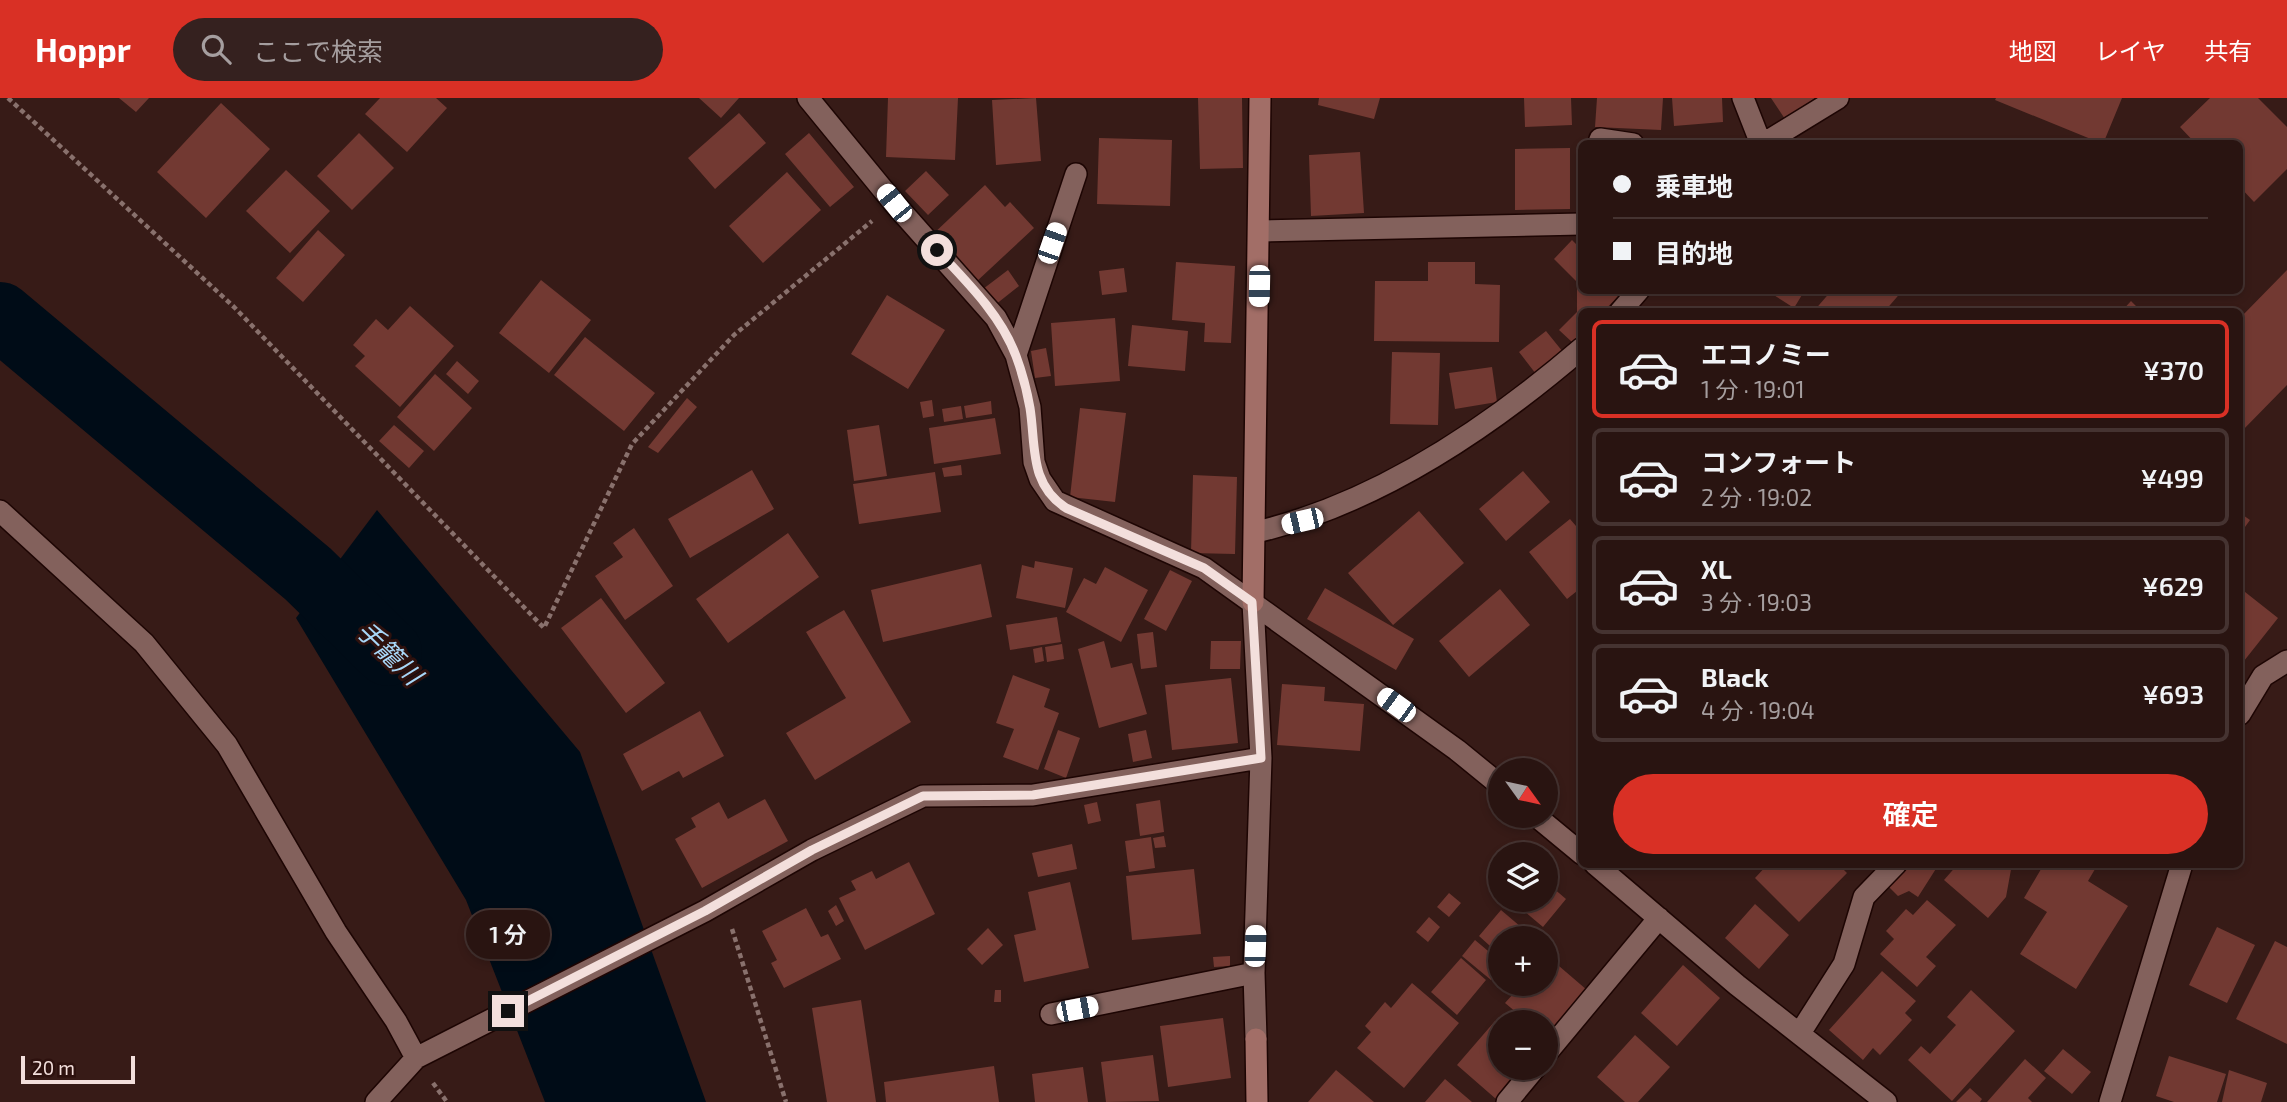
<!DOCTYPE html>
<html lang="ja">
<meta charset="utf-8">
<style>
:root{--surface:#291411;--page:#35211f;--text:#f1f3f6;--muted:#a59e9f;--line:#453331;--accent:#d93025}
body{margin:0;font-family:"Exo 2","Noto Sans JP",sans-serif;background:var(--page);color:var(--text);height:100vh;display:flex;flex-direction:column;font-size:26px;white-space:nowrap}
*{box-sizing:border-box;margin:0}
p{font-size:23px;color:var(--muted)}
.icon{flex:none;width:38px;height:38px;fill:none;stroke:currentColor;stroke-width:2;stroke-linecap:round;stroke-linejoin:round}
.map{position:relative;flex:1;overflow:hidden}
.panel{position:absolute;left:1578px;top:210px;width:665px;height:560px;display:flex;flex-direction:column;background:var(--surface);border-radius:10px;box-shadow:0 4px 10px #0003,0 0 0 2px var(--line)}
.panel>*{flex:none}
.banner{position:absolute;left:1578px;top:42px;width:665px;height:154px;border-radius:10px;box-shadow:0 4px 10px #0003,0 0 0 2px var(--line);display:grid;align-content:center;height:154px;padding:0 35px;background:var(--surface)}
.needle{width:46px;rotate:123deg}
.fabs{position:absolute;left:1488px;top:660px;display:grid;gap:14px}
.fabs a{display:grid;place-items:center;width:70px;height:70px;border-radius:50%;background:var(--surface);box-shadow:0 4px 10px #0003,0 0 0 2px var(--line);font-size:35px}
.scale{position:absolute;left:21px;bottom:18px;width:114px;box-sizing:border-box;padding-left:7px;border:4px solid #f3dfdc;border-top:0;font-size:19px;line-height:24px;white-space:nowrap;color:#f3dfdc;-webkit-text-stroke:5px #2d110e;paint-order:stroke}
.end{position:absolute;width:32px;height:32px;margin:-16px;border:9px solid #f3dfdc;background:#111;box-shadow:0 0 0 4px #111}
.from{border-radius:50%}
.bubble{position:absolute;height:49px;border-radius:24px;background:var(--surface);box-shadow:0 4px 10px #0003,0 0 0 2px var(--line);font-size:23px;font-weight:600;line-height:49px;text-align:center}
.car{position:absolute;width:21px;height:42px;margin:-21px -10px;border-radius:9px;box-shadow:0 0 5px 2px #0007;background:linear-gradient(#fff 24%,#345 0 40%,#fff 0 76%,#345 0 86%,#fff 0)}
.banner b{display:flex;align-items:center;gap:24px;height:66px;font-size:26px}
.banner b+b{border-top:2px solid var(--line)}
.banner i{width:18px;height:18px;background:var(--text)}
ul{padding:12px 0 0;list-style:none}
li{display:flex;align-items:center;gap:21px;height:98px;margin:0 14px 10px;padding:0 21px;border:4px solid var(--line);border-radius:10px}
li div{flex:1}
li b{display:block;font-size:26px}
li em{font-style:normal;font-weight:600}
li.selected{border-color:var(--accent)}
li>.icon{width:63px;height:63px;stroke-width:1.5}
.button{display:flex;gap:14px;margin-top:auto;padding:14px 35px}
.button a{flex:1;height:80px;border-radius:42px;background:var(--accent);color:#fff;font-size:28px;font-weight:600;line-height:80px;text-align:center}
header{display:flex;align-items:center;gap:42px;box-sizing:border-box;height:98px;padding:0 35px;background:var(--accent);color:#fff}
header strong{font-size:33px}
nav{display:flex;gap:38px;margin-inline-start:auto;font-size:24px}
.search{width:490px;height:63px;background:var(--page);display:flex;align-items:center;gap:18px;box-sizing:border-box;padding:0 24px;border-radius:38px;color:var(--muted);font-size:26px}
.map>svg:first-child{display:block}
</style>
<header>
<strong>Hoppr</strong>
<div class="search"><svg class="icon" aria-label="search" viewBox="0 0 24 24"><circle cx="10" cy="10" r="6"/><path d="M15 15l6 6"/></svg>ここで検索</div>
<nav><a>地図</a><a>レイヤ</a><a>共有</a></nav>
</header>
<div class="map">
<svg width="2287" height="1004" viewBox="0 0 2287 1004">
<rect width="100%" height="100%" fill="#371b17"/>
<path fill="#000c17" d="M377,412L580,654L706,1004H545L466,802L296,520Z"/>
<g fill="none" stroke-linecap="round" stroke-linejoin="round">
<path stroke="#000c17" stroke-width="68" d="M0,218L308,476L388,554"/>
</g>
<path fill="#723932" d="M119,0H149L136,14Z
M380,0H436L447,10L407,54L365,16Z
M699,0H739L721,20Z
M888,0H958L955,62L886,59Z
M1036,0L1041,63L996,67L992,2Z
M1198,0H1242L1243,70L1200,71Z
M1319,0H1380L1374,21L1318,7Z
M1524,0H1571L1572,27L1525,29Z
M1597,0H1663L1661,32L1595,29Z
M1672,0H1722L1723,24L1674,28Z
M1771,0H1815L1785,21Z
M1996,0H2122L2103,46L1995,2Z
M2210,0H2258L2287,29V71L2254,104L2240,89V46H2196L2180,29Z
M221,5L270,51L206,120L157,74Z
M739,15L766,45L715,91L688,60Z
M359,35L394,70L352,112L317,78Z
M809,35L854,89L830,109L785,56Z
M1099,40L1172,42L1170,108L1097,106Z
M1570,50V111L1515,112V51Z
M1360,54L1364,115L1311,118L1309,57Z
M286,72L330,113L290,155L246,113Z
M926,73L949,97L928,117L905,93Z
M787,74L821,112L763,165L729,128Z
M985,87L1005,109L1010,104L1034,130L975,185L931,138Z
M318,132L345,157L303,204L276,180Z
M1572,142L1582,152V192H1624L1603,214H1582V235L1573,245L1559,232L1577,214V184L1554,161Z
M1176,164L1235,168L1231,245L1204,244L1205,225L1172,222Z
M1428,164H1475V186L1500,187L1499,244L1374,243L1375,183H1428Z
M1124,170L1127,194L1102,197L1099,173Z
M1008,172L1019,188L995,207L983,191Z
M2287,172V287L2240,335V220Z
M541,182L591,222L549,275L499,235Z
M1766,192H1805L1794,210Z
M1832,192H1903L1884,214H1813Z
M887,197L945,232L908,291L851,256Z
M2131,203L2142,214H2121Z
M410,208L454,248L400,309L355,268L365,258L353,247L376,221L388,232Z
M1115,220L1120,283L1055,288L1051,225Z
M1132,227L1188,233L1185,273L1128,268Z
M1546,233L1563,254L1536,276L1519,254Z
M585,239L655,295L624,333L554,277Z
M1046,250L1051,278L1035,280L1031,253Z
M1392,254L1440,255L1438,327L1390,326Z
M457,263L479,283L468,296L446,276Z
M1492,269L1497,304L1455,311L1449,275Z
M435,276L472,310L434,353L397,319Z
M687,300L697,309L658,355L648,349Z
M932,302L934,318L923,320L920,304Z
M991,303L992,316L966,320L964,308Z
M961,308L963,321L944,324L942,311Z
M1080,310L1126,315L1115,404L1070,399Z
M995,320L1001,356L934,366L929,330Z
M394,327L424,353L409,370L379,343Z
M879,327L887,378L854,383L847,332Z
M961,367L962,377L944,379L942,370Z
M752,372L774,411L690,460L668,421Z
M1523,373L1550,404L1506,443L1479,411Z
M935,374L941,414L859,426L853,386Z
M1193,377L1237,379L1235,456L1191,455Z
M1419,413L1464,465L1393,527L1348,475Z
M2240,415L2250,422L2240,436Z
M1570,421L1582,435V489L1567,501L1529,454Z
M634,430L673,488L625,522L595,478L623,459L613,445Z
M788,435L819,479L728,545L696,501Z
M1035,463L1073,470L1065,510L1016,500L1022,467L1034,470Z
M981,466L992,519L883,544L871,492Z
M1105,469L1148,492L1121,544L1066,514L1084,480L1096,486Z
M1170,472L1192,483L1166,533L1144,521Z
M1325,490L1414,541L1396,572L1307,521Z
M2240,490L2278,520L2240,568Z
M1500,491L1530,527L1469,579L1439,543Z
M601,500L665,585L626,615L561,530Z
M844,512L911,624L815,682L786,635L846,600L806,534Z
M1057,519L1061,544L1010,552L1006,527Z
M1153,534L1157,569L1141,571L1137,536Z
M1104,543L1111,570L1132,565L1147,616L1099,630L1078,551Z
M1211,543H1241L1240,571H1210Z
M1062,546L1064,561L1047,564L1045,549Z
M1042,549L1044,563L1035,565L1033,551Z
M1013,577L1050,591L1044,609L1059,615L1038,672L1003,659L1014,631L996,625Z
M1231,580L1238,645L1172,652L1165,587Z
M1282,586L1325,589L1324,603L1364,606L1360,653L1277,647Z
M700,613L724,658L683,680L679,673L642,693L623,656Z
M1058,632L1080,640L1066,680L1044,671Z
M1146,632L1152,660L1133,664L1128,636Z
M765,701L788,743L702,790L675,741L696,729L691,720L719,704L728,721Z
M1160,702L1164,734L1140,738L1136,706Z
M1097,704L1101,723L1088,726L1084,707Z
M1164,738L1166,749L1155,750L1153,740Z
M1151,739L1155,770L1129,774L1125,743Z
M1072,746L1077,771L1038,779L1032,755Z
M909,764L935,816L865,852L839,800L856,792L851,783L872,773L876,781Z
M1768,766H1838L1847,775L1799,824L1755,780Z
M1905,766H1939L1918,799L1909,793L1898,798L1886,786Z
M1958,766H2012L2006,799L1988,820L1944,782Z
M2044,766H2098L2088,783L2128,808L2076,891L2020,856L2047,814L2024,800Z
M1194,771L1201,836L1132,842L1126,778Z
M1545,783L1566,801L1543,829L1511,802H1545Z
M1070,784L1089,870L1024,884L1014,837L1036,832L1028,794Z
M1449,795L1461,805L1449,819L1437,809Z
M1927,802L1956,827L1926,859L1936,868L1917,889L1880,856L1894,841L1886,833L1906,811L1913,817Z
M1755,806L1789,837L1759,871L1725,840Z
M836,807L844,823L836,828L828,813Z
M806,810L821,839L828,836L841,861L784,890L771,865L777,862L762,833Z
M1501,812L1528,835L1523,840H1500V857L1479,838Z
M1429,819L1440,829L1428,844L1416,834Z
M2217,829L2255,847L2227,905L2189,887Z
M988,830L1003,847L982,867L967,851Z
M1475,842L1500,863V871L1491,882L1462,858Z
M2275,843L2287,849V946L2236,921Z
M1545,856L1587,892L1545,941V924H1528L1505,905L1522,886H1545Z
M1230,858V868L1214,869L1213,859Z
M1461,860L1486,882L1457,917L1431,894Z
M1683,867L1720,900L1677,948L1641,915Z
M1882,873L1916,903L1905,915L1912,922L1880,957L1873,950L1863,962L1829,932Z
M1412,885L1459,925L1404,990L1357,950L1371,934L1365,928L1385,904L1391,910Z
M995,892H1001V904H994Z
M1971,892L2015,933L1952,1003L1908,962L1921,948L1930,956L1956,927L1947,919Z
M861,902L876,1004H827L812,910Z
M1223,920L1231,980L1168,989L1160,928Z
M1495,923L1500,927V970H1523L1496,1001L1457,967Z
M1635,937L1670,969L1638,1004H1625L1597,979Z
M2063,951L2091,974L2072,996L2044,973Z
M1153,957L1159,1003L1106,1004L1101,964Z
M2169,958L2226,976L2217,1004H2174L2156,998Z
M2025,961L2046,980L2028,1000L2032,1004H1987Z
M994,968L999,1004H886L884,984Z
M1083,969L1088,1004H1035L1032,976Z
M1336,972L1374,1004H1308Z
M2229,972L2267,985L2261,1004H2222Z
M1445,981L1472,1004H1425Z
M1970,990L1982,1001L1980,1004H1956Z"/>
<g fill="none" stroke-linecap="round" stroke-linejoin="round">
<g stroke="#1d0503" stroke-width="24">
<path id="street" d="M808,0L894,105L996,220L1016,257L1030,309L1034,364L1040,381L1055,403L1204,470L1457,652L1500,687
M1743,0L1761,46
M1599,46L1600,41L1633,46
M1763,46L1838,0
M1259,133L1582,126
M1620,214L1639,192
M1016,257L1076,76
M0,413L144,545L227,647L336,834L396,923L416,960
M1256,434C1377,406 1489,330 1582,250
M1253,504L1261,660L1254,875L1256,941
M2240,616L2263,578L2287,563
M1536,718L1582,756
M1595,766L1737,887L1886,1004
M1051,916L1254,875
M1800,935L1844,866L1864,799L1896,766
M1545,957L1659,820
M376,1004L416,960L705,813L812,752L923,698L1033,697L1261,660
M1507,1004L1535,970
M2110,1004L2182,766"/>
</g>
<g stroke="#1d0503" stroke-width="24">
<path id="secondary" d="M1253,504L1260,0
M1256,941L1257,1004"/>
</g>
<path stroke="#89716d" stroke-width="4.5" stroke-dasharray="5 3.5" stroke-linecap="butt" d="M8,0L234,209L544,530L632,346L734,237L872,123
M732,831L786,1004
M433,985L447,1004"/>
<use href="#street" stroke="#83615c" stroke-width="21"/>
<use href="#secondary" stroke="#a26e67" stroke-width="21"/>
</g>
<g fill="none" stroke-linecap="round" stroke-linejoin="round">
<path stroke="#f3dfdc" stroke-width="9" d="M508,913L705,813L812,752L923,698L1033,697L1261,660L1252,504L1204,470L1066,410C1029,386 1036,348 1030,310C1027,293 1022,274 1016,258C1001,217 966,183 937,152"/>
</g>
<g text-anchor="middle" stroke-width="6" stroke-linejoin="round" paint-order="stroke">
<g font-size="26" font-style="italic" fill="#a8d7f8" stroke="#2d110e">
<text transform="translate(389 555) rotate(44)" y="9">手籠川</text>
</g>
</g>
</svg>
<div class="fabs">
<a><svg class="needle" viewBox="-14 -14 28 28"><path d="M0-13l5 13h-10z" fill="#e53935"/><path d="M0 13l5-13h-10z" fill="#a59e9f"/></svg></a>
<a><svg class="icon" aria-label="layers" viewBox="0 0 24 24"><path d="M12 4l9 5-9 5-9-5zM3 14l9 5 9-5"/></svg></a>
<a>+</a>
<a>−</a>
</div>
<div class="scale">20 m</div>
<i class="end from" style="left:937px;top:152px"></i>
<i class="end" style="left:508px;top:913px"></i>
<div class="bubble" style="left:466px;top:812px;width:84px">1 分</div>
<i class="car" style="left:894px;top:105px;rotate:321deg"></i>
<i class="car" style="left:1052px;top:145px;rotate:19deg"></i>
<i class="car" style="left:1259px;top:188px;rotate:181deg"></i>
<i class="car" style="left:1302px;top:423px;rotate:257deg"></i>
<i class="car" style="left:1396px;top:607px;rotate:306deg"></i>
<i class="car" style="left:1255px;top:848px;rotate:2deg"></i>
<i class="car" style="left:1077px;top:911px;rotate:79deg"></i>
<div class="banner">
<b><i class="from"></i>乗車地</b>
<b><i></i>目的地</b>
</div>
<section class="panel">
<ul>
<li class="selected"><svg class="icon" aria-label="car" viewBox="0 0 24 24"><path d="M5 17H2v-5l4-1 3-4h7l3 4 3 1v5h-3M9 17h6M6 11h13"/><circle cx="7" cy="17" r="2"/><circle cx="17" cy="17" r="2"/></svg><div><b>エコノミー</b><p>1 分 · 19:01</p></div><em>¥370</em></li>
<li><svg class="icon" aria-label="car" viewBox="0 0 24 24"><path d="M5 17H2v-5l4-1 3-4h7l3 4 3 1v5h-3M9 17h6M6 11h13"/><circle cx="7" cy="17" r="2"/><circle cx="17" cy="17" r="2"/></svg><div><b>コンフォート</b><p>2 分 · 19:02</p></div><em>¥499</em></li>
<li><svg class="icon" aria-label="car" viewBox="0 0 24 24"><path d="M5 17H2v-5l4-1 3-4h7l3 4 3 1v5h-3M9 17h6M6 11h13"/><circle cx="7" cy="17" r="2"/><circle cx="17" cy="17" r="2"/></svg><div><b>XL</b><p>3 分 · 19:03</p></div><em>¥629</em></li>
<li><svg class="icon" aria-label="car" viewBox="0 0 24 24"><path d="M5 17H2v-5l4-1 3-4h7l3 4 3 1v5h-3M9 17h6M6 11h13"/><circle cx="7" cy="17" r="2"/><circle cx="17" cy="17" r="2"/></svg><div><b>Black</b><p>4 分 · 19:04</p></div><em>¥693</em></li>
</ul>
<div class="button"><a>確定</a></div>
</section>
</div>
